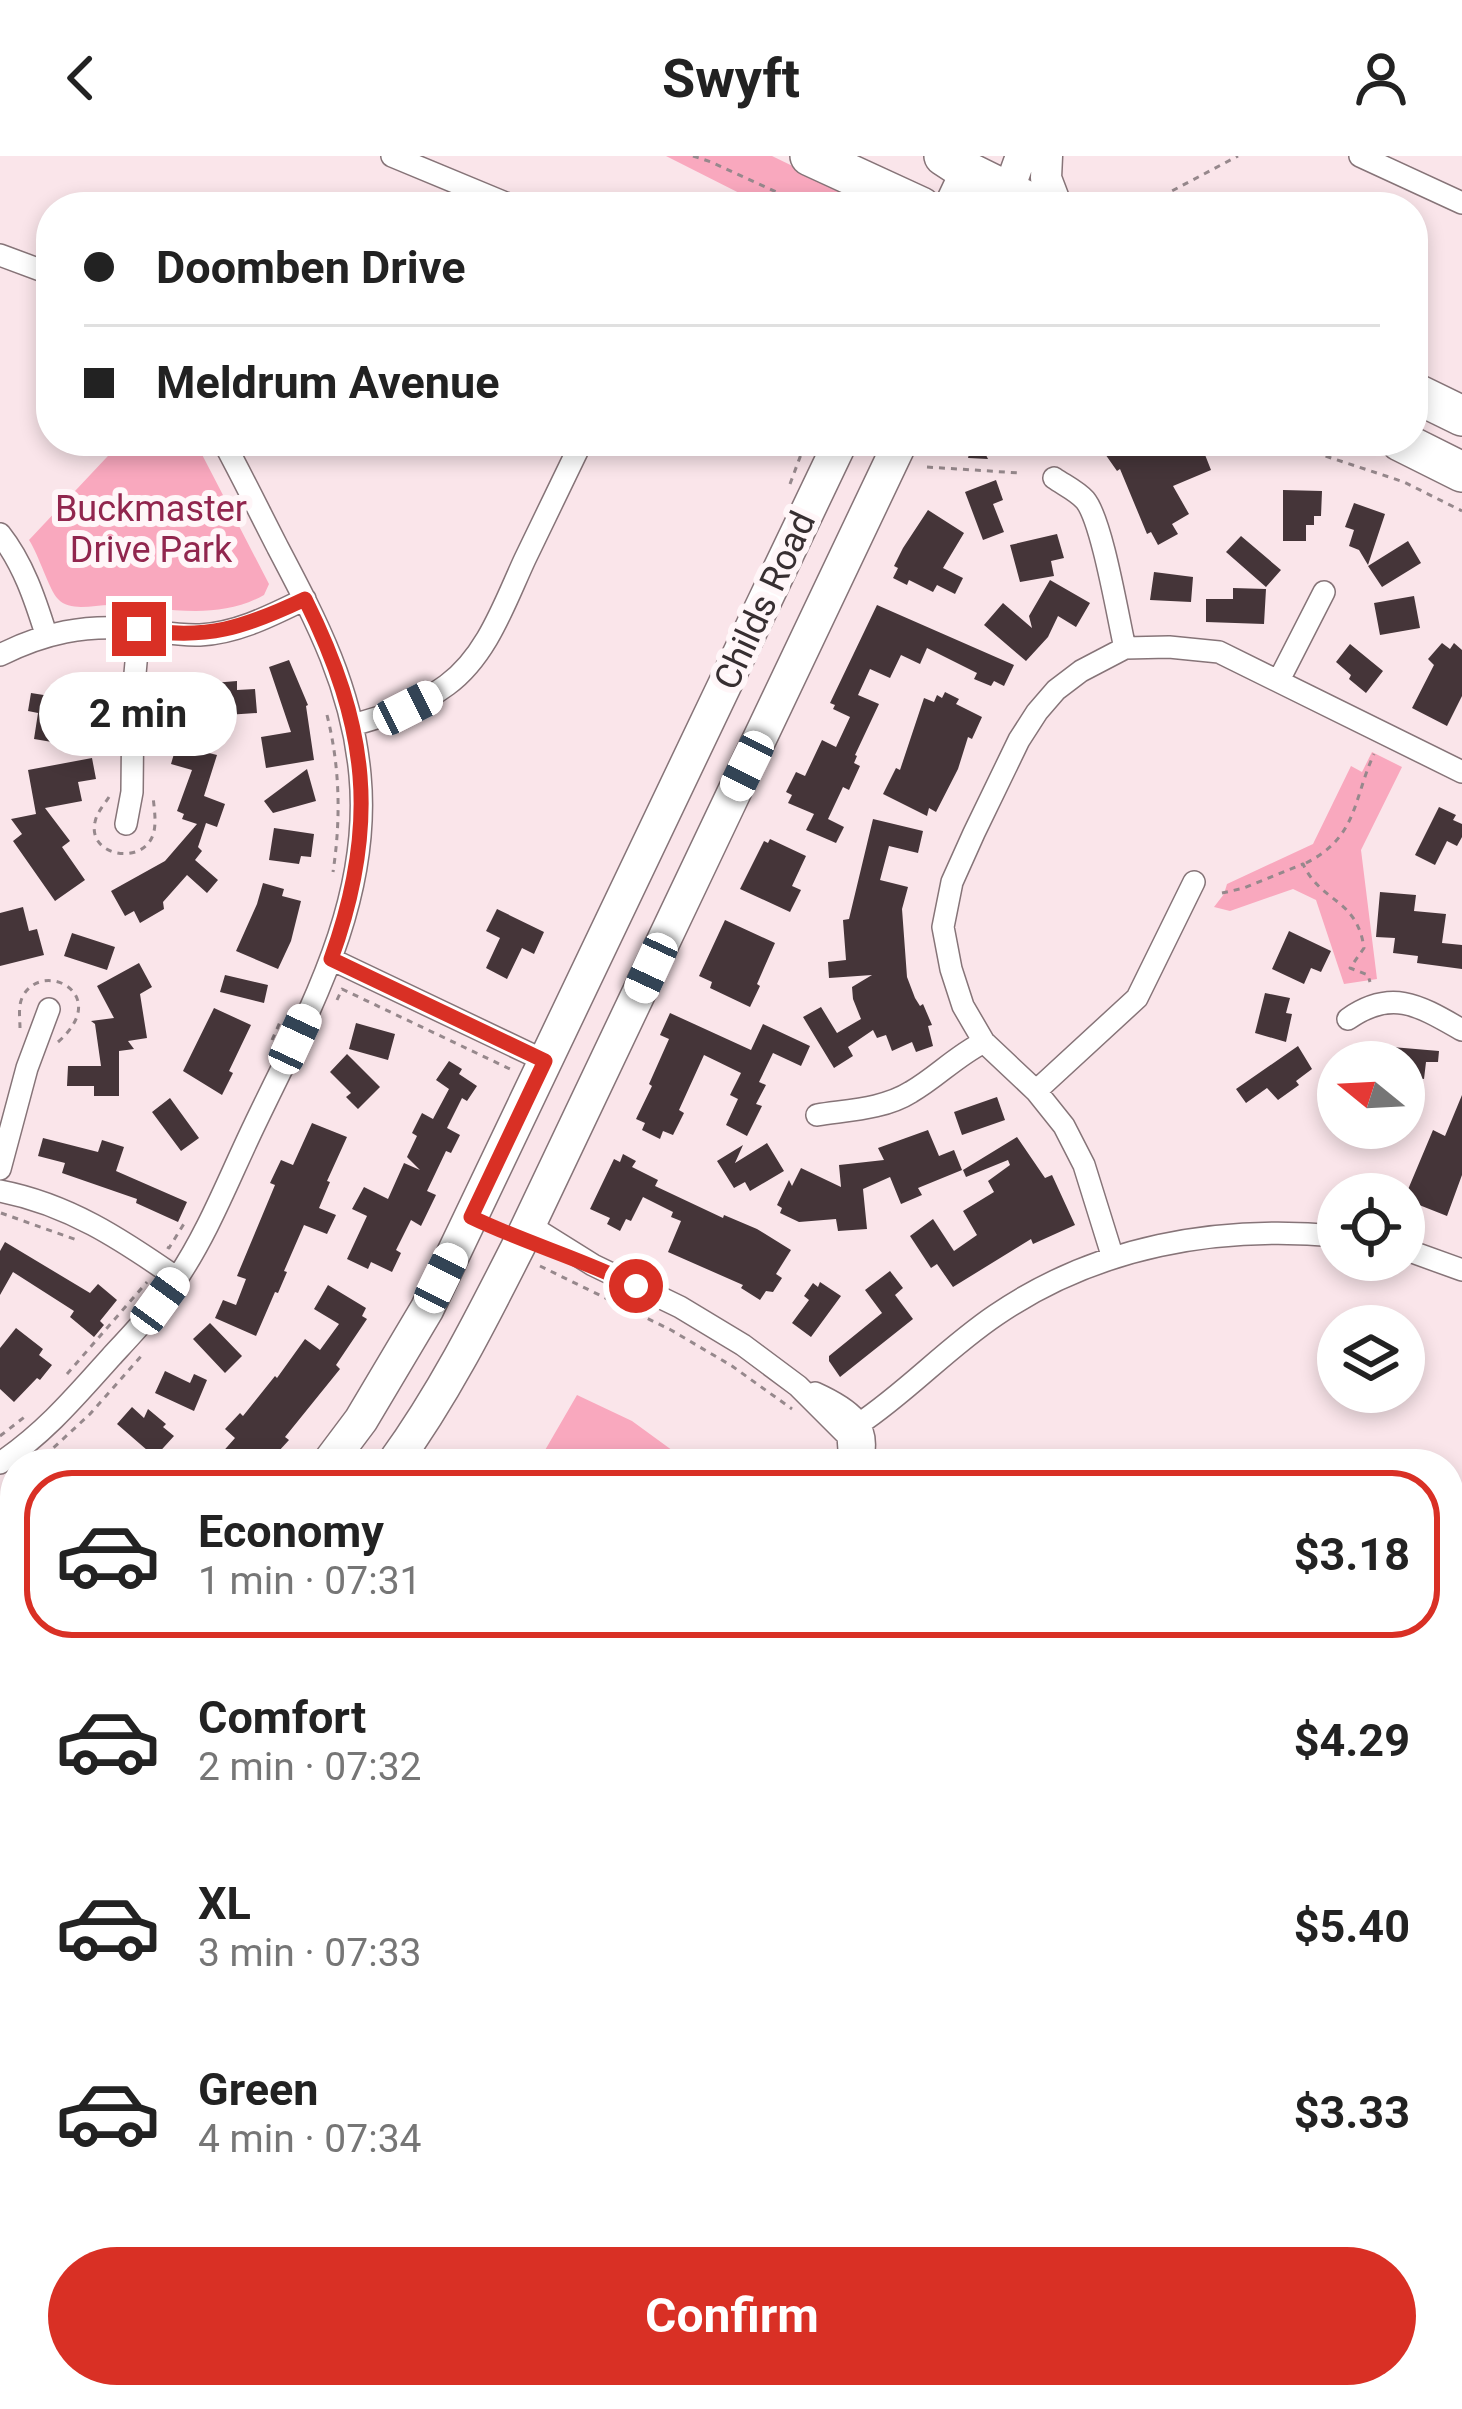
<!DOCTYPE html>
<meta charset="utf-8">
<style>
:root{--surface:#fff;--page:#f2f2f2;--text:#222;--muted:#767676;--line:#e0e0e0;--accent:#d93025}
body{margin:0;font-family:Roboto,sans-serif;background:var(--page);color:var(--text);height:100vh;display:flex;flex-direction:column;font-size:45px;white-space:nowrap}
*{box-sizing:border-box;margin:0}
p{font-size:39px;color:var(--muted)}
.icon{flex:none;width:66px;height:66px;fill:none;stroke:currentColor;stroke-width:2;stroke-linecap:round;stroke-linejoin:round}
.map{position:relative;flex:1;overflow:hidden}
.side{position:absolute;left:0px;top:1293px;width:1464px;height:960px;display:flex;flex-direction:column;background:var(--surface);border-radius:48px 48px 0 0;box-shadow:0 6px 18px #0003}
.side>*{flex:none}
.guide{position:absolute;left:36px;top:36px;width:1392px;height:264px;border-radius:48px;box-shadow:0 6px 18px #0003;display:grid;align-content:center;height:264px;padding:0 48px;background:var(--surface)}
.needle{width:78px;rotate:288deg}
.fabs{position:absolute;left:1317px;top:885px;display:grid;gap:24px}
.fabs a{display:grid;place-items:center;width:108px;height:108px;border-radius:50%;background:var(--surface);box-shadow:0 6px 18px #0003;font-size:60px}
.end{position:absolute;width:54px;height:54px;margin:-27px;border:15px solid #d93025;background:#fff;box-shadow:0 0 0 6px #fff}
.from{border-radius:50%}
.bubble{position:absolute;height:84px;border-radius:42px;background:var(--surface);box-shadow:0 6px 18px #0003;font-size:39px;font-weight:700;line-height:84px;text-align:center}
.car{position:absolute;width:36px;height:72px;margin:-36px -18px;border-radius:15px;box-shadow:0 0 9px 3px #0007;background:linear-gradient(#fff 24%,#345 0 40%,#fff 0 76%,#345 0 86%,#fff 0)}
.guide b{display:flex;align-items:center;gap:42px;height:114px;font-size:45px}
.guide b+b{border-top:3px solid var(--line)}
.guide i{width:30px;height:30px;background:var(--text)}
ul{padding:21px 0 0;list-style:none}
li{display:flex;align-items:center;gap:36px;height:168px;margin:0 24px 18px;padding:0 24px;border:6px solid transparent;border-radius:48px}
li div{flex:1}
li b{display:block;font-size:45px}
li em{font-style:normal;font-weight:700}
li.on{border-color:var(--accent)}
li>.icon{width:108px;height:108px;stroke-width:1.5}
.action{display:flex;gap:24px;margin-top:auto;padding:24px 48px}
.action a{flex:1;height:138px;border-radius:72px;background:var(--accent);color:#fff;font-size:48px;font-weight:700;line-height:138px;text-align:center}
header{display:flex;justify-content:space-between;align-items:center;height:156px;padding:0 48px;background:var(--surface);font-size:54px;font-weight:700}
.map>svg:first-child{display:block}
</style>
<header><svg class="icon" aria-label="back" viewBox="0 0 24 24"><path d="M15 5l-7 7 7 7"/></svg>Swyft<svg class="icon" aria-label="person" viewBox="0 0 24 24"><circle cx="12" cy="8" r="4"/><path d="M4 21q1-7 8-7t8 7"/></svg></header>
<div class="map">
<svg width="1462" height="2253" viewBox="0 0 1462 2253">
<rect width="100%" height="100%" fill="#fae5ea"/>
<path fill="#f9a8be" d="M666,0H772L877,51H767Z
M122,285H195L269,428L264,439C216,466 164,451 113,449C96,448 71,457 58,443C49,434 39,399 29,384Z
M1372,596L1402,611L1361,694L1377,823L1344,828L1316,744L1293,733L1230,755L1214,751L1224,738L1227,728L1313,688L1351,610L1362,616Z
M577,1239L632,1265L691,1308H537Z
M1462,1610V1819L1449,1816V1633Z"/>
<path fill="#453539" d="M952,285H1004L1003,300L986,299L988,303L968,302L969,298L952,297Z
M1096,285H1157L1168,300L1200,286L1211,314L1173,330L1189,358L1172,368L1178,378L1158,389L1151,376L1147,378L1120,313L1117,315Z
M996,324L1003,344L993,348L1004,376L983,384L965,336Z
M1283,334L1322,335L1321,360H1314V369H1306V385H1283Z
M1354,347L1385,358L1368,409L1359,394L1349,390L1354,374L1345,371Z
M928,354L964,377L943,412L963,422L955,438L937,429L933,436L909,424L907,429L893,422L898,412L894,410L903,392Z
M1057,378L1064,402L1051,405L1054,420L1020,426L1010,389Z
M1241,380L1281,414L1266,431L1226,396Z
M1408,385L1421,407L1382,431L1368,410Z
M1154,416L1193,421L1191,446L1150,444Z
M1050,424L1090,447L1076,471L1058,460L1048,481L1026,505L984,469L1003,447L1032,472L1029,460Z
M1233,432L1266,433L1264,468L1206,466V443H1233Z
M1414,440L1420,472L1380,479L1374,447Z
M877,449L1014,509L1004,530L994,525L991,530L974,523L977,517L927,492L920,508L901,499L890,522L870,513L858,539L879,548L855,599L857,600L854,607L860,610L849,634L843,631L828,663L844,671L836,687L806,674L814,658L788,647L792,639L786,636L796,616L805,620L822,584L836,591L850,561L833,553L835,549L830,547Z
M1442,487L1450,493L1454,487L1462,494V540L1447,570L1412,552L1434,509L1428,503Z
M1350,488L1383,515L1366,537L1349,523L1351,519L1336,506Z
M289,504L308,549L306,550L314,604L266,612L261,581L291,576L269,511Z
M71,524L109,530L104,569L100,568L98,578L60,572L58,587L34,583L38,557L28,555L31,537L69,543Z
M237,525V534L255,533L257,557L196,561L195,586L203,588L201,595L217,599L204,640L225,648L217,671L206,667L198,691L202,695L195,704L218,724L207,737L187,719L163,746L164,753L140,767L134,755L125,760L111,735L165,705L197,668L182,663L184,658L177,655L192,614L171,608L180,577H158L160,528L213,530V527Z
M945,536L959,543L956,548L982,561L972,583L968,581L958,613L936,656L929,652L927,660L883,638L896,612L900,614L924,542L934,546L937,539L942,542Z
M92,602L96,623L78,626L82,645L45,652L70,685L62,691L85,724L55,745L13,685L22,678L11,663L36,658L28,614Z
M307,613L316,645L273,657L264,645Z
M1439,651L1456,659L1453,664L1462,668V681L1457,690L1447,685L1435,709L1415,699Z
M873,663L923,675L918,697L889,690L880,724L908,731L902,753L907,821L915,842L920,850L923,848L932,869L928,870L933,890L916,896L912,886L892,895L886,879L877,882L873,874L848,891L853,900L834,912L803,861L821,851L837,877L861,863L853,843L852,831L872,819L829,822L828,806L846,804L843,764L849,763Z
M274,672L314,678L311,701L301,700L299,708L269,704Z
M770,683L806,700L792,730L801,734L790,756L740,733L764,685L768,687Z
M263,727L284,733L282,740L301,745L291,785L278,813L236,795L257,748Z
M1380,736L1416,739L1414,755L1446,758L1442,787L1462,789V813L1417,807L1418,800L1393,797L1395,782L1376,781Z
M23,751L29,775L37,773L44,799L0,810V757Z
M497,753L544,776L534,798L522,792L507,823L486,812L500,782L486,775Z
M725,764L775,787L757,828L760,830L750,851L710,832L712,826L699,820Z
M1289,775L1331,795L1321,816L1311,812L1304,828L1272,813Z
M72,777L115,791L107,814L64,800Z
M139,807L152,831L140,838L147,882L128,885L134,893L119,895V940H94V930H67L68,910H101L95,868L91,865L114,862L97,830Z
M225,819L268,829L264,847L220,836Z
M1265,837L1290,842L1286,857L1292,858L1286,886L1255,877Z
M214,852L251,869L229,915L233,917L222,939L183,915Z
M670,857L751,894L763,868L810,890L801,910L773,897L759,926L766,929L756,948L762,950L747,980L726,969L738,943L730,939L741,917L704,899L679,954L684,957L673,979L663,975L660,983L642,974L645,967L636,963L652,930L649,928L669,883L660,879Z
M356,867L395,878L388,904L349,893Z
M1298,890L1312,913L1296,925L1299,929L1278,944L1267,932L1246,947L1236,933Z
M1392,891L1439,895L1438,906H1426L1424,923L1404,921V906H1391Z
M347,898L380,931L358,953L346,941L351,937L330,916Z
M449,905L462,913L459,918L477,930L467,945L462,942L447,972L460,979L451,997L446,995L427,1035L436,1039L421,1070L411,1064L396,1094L401,1097L392,1116L371,1106L368,1113L347,1103L367,1060L352,1053L364,1031L388,1043L404,1007L420,1014L407,1001L417,980L412,977L422,957L433,963L449,933L436,924Z
M1462,939V1019L1447,1060L1404,1043L1433,974L1445,980Z
M997,941L1005,964L962,979L954,956Z
M170,942L199,982L181,995L152,956Z
M312,967L347,981L327,1025L330,1026L319,1052L336,1059L327,1078L304,1069L284,1115L287,1116L278,1137L275,1136L256,1180L215,1162L223,1144L236,1149L246,1123L237,1120L275,1029L270,1027L281,1004L293,1009Z
M928,974L939,1000L954,994L962,1014L918,1032L922,1039L901,1048L890,1021L863,1033L867,1073L838,1075L836,1063L799,1066L780,1057L782,1052L777,1049L789,1024L792,1030L801,1012L841,1031L839,1009L884,1004L878,992Z
M1017,981L1045,1022L1052,1019L1075,1069L1033,1088L1031,1083L953,1131L937,1108L931,1112L910,1080L933,1063L954,1095L977,1079L963,1055L994,1036L988,1025L1010,1009L1008,1004L966,1021L963,1014Z
M43,982L98,996L102,984L124,991L116,1015L187,1046L178,1066L136,1047L137,1043L62,1017L65,1007L38,1000Z
M767,987L784,1015L750,1035L745,1026L734,1032L717,1005L743,989L735,1007Z
M623,998L636,1005L632,1011L658,1024L655,1030L723,1062L724,1059L757,1073L791,1094L776,1118L782,1122L773,1136L766,1135L760,1144L741,1132L743,1129L668,1096L681,1065L671,1061L673,1056L643,1041L631,1065L626,1063L620,1075L607,1068L610,1062L590,1053L614,1003L620,1006Z
M5,1086L90,1137L98,1128L117,1144L100,1165L104,1169L94,1181L70,1161L74,1155L13,1116L0,1139V1095Z
M890,1115L903,1132L895,1139L913,1163L840,1221L829,1205V1200L882,1157L865,1134Z
M820,1126L841,1140L811,1181L792,1167L809,1144L804,1140L813,1127L818,1131Z
M328,1129L366,1152L362,1160L367,1163L336,1209L340,1213L285,1281L289,1284L267,1308H212L235,1282L225,1273L240,1257L243,1260L275,1220L277,1222L305,1183L320,1194L339,1168L314,1153Z
M210,1167L242,1200L225,1217L193,1183Z
M16,1172L43,1193L39,1199L52,1209L40,1224L37,1222L14,1246L0,1233V1192Z
M165,1215L190,1227L194,1218L207,1224L194,1255L155,1237Z
M132,1251L144,1262L148,1253L166,1268L163,1271L174,1280L155,1301L117,1268Z
M15,1354V1407L0,1413V1362Z
M15,1509V1610L0,1596V1559L14,1545L0,1533V1527Z
M242,2238H293L324,2253H263L265,2249Z
M343,2238H411L404,2253H375Z
M733,2238H802L780,2253H744Z"/>
<g fill="none" stroke-linecap="round" stroke-linejoin="round">
<g stroke="#867478" stroke-width="24">
<path id="street" d="M392,0L515,51
M1360,0L1462,47
M0,99L51,118
M1054,322C1064,329 1077,335 1085,344C1102,364 1118,462 1125,492
M0,378C23,407 35,443 46,478
M0,499C44,477 85,468 135,473C157,475 178,480 200,479C238,477 272,459 305,443
M1279,524L1324,436
M353,569C387,559 419,550 447,529C487,500 505,446 525,403C544,364 563,324 582,285
M126,668L132,636L133,540L139,473
M331,803L545,905
M1348,863C1392,832 1420,850 1462,874
M1036,935L1137,842L1194,726
M817,959C848,954 884,953 911,936C937,921 956,900 984,886
M0,1013L27,912L49,853
M0,1035C68,1048 121,1083 177,1122
M529,1069L593,1109L680,1151L743,1189L798,1230L848,1280
M1404,1093L1462,1114
M1113,1102L1084,1009L1064,970L1036,935L984,886L963,850L951,813L943,771L952,726L974,677L1019,584L1037,556L1056,534L1081,515L1125,492L1169,491L1219,496L1462,616
M815,1237C848,1252 874,1268 861,1308
M0,1307C44,1278 76,1240 111,1201C134,1176 157,1152 176,1124C208,1077 229,1022 254,970C307,859 372,747 360,619C352,532 317,466 277,390C259,355 242,320 223,285
M1289,1307L1293,1308
M845,1308L849,1294L848,1280L859,1268C907,1236 947,1192 996,1159C1097,1090 1217,1069 1338,1080
M1449,1349L1462,1343
M1449,1913L1461,1854
M1449,2110L1452,2147L1449,2183
M848,2238L858,2253
M1168,2238L1182,2253
M1435,2240L1462,2250
M464,2247L465,2253
M203,2253L211,2238"/>
</g>
<g stroke="#867478" stroke-width="33">
<path id="secondary" d="M1047,0L1046,22L1057,51
M1008,36L1021,0"/>
</g>
<g stroke="#867478" stroke-width="36">
<path id="primary" d="M328,1308L361,1264L427,1153L841,285
M393,1308C444,1238 482,1162 521,1085L901,285
M0,1686L15,1669
M0,1770L15,1753"/>
</g>
<g stroke="#867478" stroke-width="42">
<path id="highway" d="M810,0L921,51
M944,0L970,17L1039,51
M954,51L970,17
M1413,236L1462,260
M1400,285L1462,316"/>
</g>
<path stroke="#96888c" stroke-width="3" stroke-dasharray="6 6" stroke-linecap="butt" d="M693,0L711,6L809,51
M1151,46L1238,0
M1280,285L1404,326L1462,355
M927,311L1020,317
M790,328L806,285
M327,559C340,611 341,663 333,716
M109,641C104,649 97,656 95,666C87,700 142,710 153,679C157,667 154,652 153,640
M1306,707C1358,681 1353,643 1374,598
M1222,737L1244,732L1303,708C1321,747 1357,742 1364,792L1350,812L1368,819L1370,826
M337,844L342,833L512,914
M20,872C20,863 18,851 22,842C40,802 114,837 58,886
M272,884L280,866
M1,1057L77,1084
M167,1091L169,1092L185,1066
M540,1110L671,1174L732,1210L792,1253
M67,1218L147,1126
M0,1280L27,1259
M36,1308L90,1258L143,1198"/>
<use href="#street" stroke="#fff" stroke-width="21"/>
<use href="#secondary" stroke="#fff" stroke-width="30"/>
<use href="#primary" stroke="#fff" stroke-width="33"/>
<use href="#highway" stroke="#fff" stroke-width="39"/>
</g>
<g fill="none" stroke-linecap="round" stroke-linejoin="round">
<path stroke="#d93025" stroke-width="15" d="M139,473C206,485 246,471 305,443C368,570 380,668 331,803L545,905L471,1061C525,1087 582,1103 636,1130"/>
</g>
<g text-anchor="middle" stroke-width="12" stroke-linejoin="round" paint-order="stroke">
<g font-size="36" fill="#91264e" stroke="#fff6f8">
<text x="151" y="365">Buckmaster<tspan x="151" dy="41">Drive Park</tspan></text>
</g>
<g font-size="36" fill="#372f31" stroke="#fff6f8">
<text transform="translate(764 444) rotate(-65)" y="13">Childs Road</text>
</g>
</g>
</svg>
<div class="fabs">
<a><svg class="needle" viewBox="-14 -14 28 28"><path d="M0-13l5 13h-10z" fill="#e53935"/><path d="M0 13l5-13h-10z" fill="#767676"/></svg></a>
<a><svg class="icon" aria-label="locate" viewBox="0 0 24 24"><circle cx="12" cy="12" r="6"/><path d="M12 2v4M12 18v4M2 12h4M18 12h4"/></svg></a>
<a><svg class="icon" aria-label="layers" viewBox="0 0 24 24"><path d="M12 4l9 5-9 5-9-5zM3 14l9 5 9-5"/></svg></a>
</div>
<i class="end from" style="left:636px;top:1130px"></i>
<i class="end" style="left:139px;top:473px"></i>
<div class="bubble" style="left:39px;top:516px;width:198px">2 min</div>
<i class="car" style="left:408px;top:552px;rotate:63deg"></i>
<i class="car" style="left:747px;top:610px;rotate:206deg"></i>
<i class="car" style="left:651px;top:812px;rotate:205deg"></i>
<i class="car" style="left:295px;top:883px;rotate:25deg"></i>
<i class="car" style="left:441px;top:1122px;rotate:26deg"></i>
<i class="car" style="left:160px;top:1145px;rotate:36deg"></i>
<div class="guide">
<b><i class="from"></i>Doomben Drive</b>
<b><i></i>Meldrum Avenue</b>
</div>
<section class="side">
<ul>
<li class="on"><svg class="icon" aria-label="car" viewBox="0 0 24 24"><path d="M5 17H2v-5l4-1 3-4h7l3 4 3 1v5h-3M9 17h6M6 11h13"/><circle cx="7" cy="17" r="2"/><circle cx="17" cy="17" r="2"/></svg><div><b>Economy</b><p>1 min · 07:31</p></div><em>$3.18</em></li>
<li><svg class="icon" aria-label="car" viewBox="0 0 24 24"><path d="M5 17H2v-5l4-1 3-4h7l3 4 3 1v5h-3M9 17h6M6 11h13"/><circle cx="7" cy="17" r="2"/><circle cx="17" cy="17" r="2"/></svg><div><b>Comfort</b><p>2 min · 07:32</p></div><em>$4.29</em></li>
<li><svg class="icon" aria-label="car" viewBox="0 0 24 24"><path d="M5 17H2v-5l4-1 3-4h7l3 4 3 1v5h-3M9 17h6M6 11h13"/><circle cx="7" cy="17" r="2"/><circle cx="17" cy="17" r="2"/></svg><div><b>XL</b><p>3 min · 07:33</p></div><em>$5.40</em></li>
<li><svg class="icon" aria-label="car" viewBox="0 0 24 24"><path d="M5 17H2v-5l4-1 3-4h7l3 4 3 1v5h-3M9 17h6M6 11h13"/><circle cx="7" cy="17" r="2"/><circle cx="17" cy="17" r="2"/></svg><div><b>Green</b><p>4 min · 07:34</p></div><em>$3.33</em></li>
</ul>
<div class="action"><a>Confirm</a></div>
</section>
</div>
